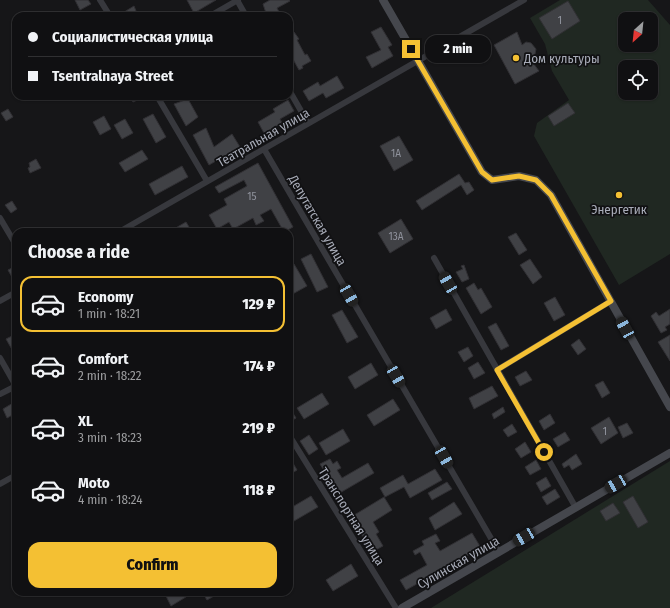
<!DOCTYPE html>
<meta charset="utf-8">
<style>
:root{--surface:#101012;--page:#19191b;--text:#f1f3f6;--muted:#9c9d9f;--line:#303032;--accent:#f4c033}
body{margin:0;font-family:"Fira Sans Condensed",sans-serif;background:var(--page);color:var(--text);height:100vh;display:flex;flex-direction:column;font-size:15px;white-space:nowrap}
*{box-sizing:border-box;margin:0}
p{font-size:13px;color:var(--muted)}
.icon{flex:none;width:22px;height:22px;fill:none;stroke:currentColor;stroke-width:2;stroke-linecap:round;stroke-linejoin:round}
.map{position:relative;flex:1;overflow:hidden}
.side{position:absolute;left:12px;top:228px;width:281px;height:368px;display:flex;flex-direction:column;background:var(--surface);border-radius:12px;box-shadow:0 1px 3px #0004,0 0 0 1px var(--line)}
.side>*{flex:none}
.banner{position:absolute;left:12px;top:12px;width:281px;height:88px;border-radius:12px;box-shadow:0 1px 3px #0004,0 0 0 1px var(--line);display:grid;align-content:center;height:88px;padding:0 16px;background:var(--surface)}
.needle{width:26px;rotate:207deg}
.buttons{position:absolute;left:618px;top:12px;display:grid;gap:8px}
.buttons a{display:grid;place-items:center;width:40px;height:40px;border-radius:8px;background:var(--surface);box-shadow:0 1px 3px #0004,0 0 0 1px var(--line);font-size:20px}
.end{position:absolute;width:18px;height:18px;margin:-9px;border:5px solid #f4c033;background:#111;box-shadow:0 0 0 2px #111}
.from{border-radius:50%}
.bubble{position:absolute;height:28px;border-radius:12px;background:var(--surface);box-shadow:0 1px 3px #0004,0 0 0 1px var(--line);font-size:13px;font-weight:800;line-height:28px;text-align:center}
.car{position:absolute;width:12px;height:24px;margin:-12px -6px;border-radius:5px;box-shadow:0 0 3px 1px #0007;background:linear-gradient(#222 24%,#8ab4d8 0 40%,#222 0 76%,#8ab4d8 0 86%,#222 0)}
.banner b{display:flex;align-items:center;gap:14px;height:38px;font-size:15px}
.banner b+b{border-top:1px solid var(--line)}
.banner i{width:10px;height:10px;background:var(--text)}
ul{padding:0;list-style:none}
li{display:flex;align-items:center;gap:12px;height:56px;margin:0 8px 6px;padding:0 8px;border:2px solid transparent;border-radius:12px}
li div{flex:1}
li b{display:block;font-size:15px}
li em{font-style:normal;font-weight:800}
li.selected{border-color:var(--accent)}
li>.icon{width:36px;height:36px;stroke-width:1.5}
h2{padding:0 16px;font-size:18px;line-height:48px}
.primary-button{display:flex;gap:8px;margin-top:auto;padding:8px 16px}
.primary-button a{flex:1;height:46px;border-radius:12px;background:var(--accent);color:#111;font-size:16px;font-weight:800;line-height:46px;text-align:center}
.map>svg:first-child{display:block}
</style>
<div class="map">
<svg width="670" height="608" viewBox="0 0 670 608">
<rect width="100%" height="100%" fill="#161618"/>
<path fill="#202822" fill-rule="evenodd" d="M560,0H648L670,25V254L619,285L534,136L537,123L569,100L552,71L545,44L530,18ZM625,19H651V45H625ZM625,67H651V93H625Z
M670,461V608H431Z"/>
<path fill="#404145" stroke="#313034" d="M75,0H88L91,4L80,10Z
M187,0H216L194,13Z
M270,0H289L290,1L277,8L281,16H267L263,4Z
M568,1L580,21L552,39L539,18Z
M134,6L138,16H122L121,14Z
M381,27L392,45L388,47L393,56L372,68L366,57L381,50L371,32Z
M294,32L299,39L297,40L305,55L307,54L311,61L302,66L303,68L299,70L289,52V35Z
M517,32L522,45L526,42L531,43L536,49L535,54L530,59L539,71L515,84L494,45Z
M337,76L344,88L326,98L323,93L309,101L303,91L318,82L320,86Z
M130,96H143L144,97L133,102Z
M188,99L198,117L186,126L174,104Z
M288,100L294,111L280,119L282,123L264,133L258,122L275,112L273,109Z
M568,103L575,113L554,126L548,116Z
M8,109L13,117L6,121L1,113Z
M153,114L166,137L156,143L143,119Z
M104,116L111,129L100,135L93,122Z
M125,119L133,133L122,139L114,125Z
M206,128L214,147L232,134L240,147L209,165L193,135Z
M399,136L413,160L394,171L380,146Z
M142,150L148,159L125,172L119,163Z
M36,159L41,168L30,173L28,168L30,167L29,163Z
M258,163L293,227L284,232L271,209L260,215L264,221L256,225L253,218L233,229L229,222L217,229L209,215L227,205L224,199L247,186L244,180L219,193L215,187Z
M182,166L188,177L155,195L149,184Z
M459,174L465,183L469,182L474,190L467,195L461,185L422,210L416,201Z
M12,201L17,209L11,213L5,205Z
M401,219L413,239L390,253L378,233Z
M186,222L192,232H176L174,229Z
M516,233L527,250L519,255L508,237Z
M311,254L328,287L317,292L301,259Z
M530,259L542,277L533,284L520,265Z
M294,264L307,286L289,296V266Z
M464,265L469,279L462,282L456,272L463,269L461,266Z
M16,266V277L13,279L8,270Z
M474,283L478,290L481,288L492,307L481,314L466,288Z
M555,297L565,315L554,321L544,303Z
M446,309L452,320L436,329L430,318Z
M670,309V324L665,327L667,330L661,333L651,316L656,312L659,316Z
M342,310L358,337L347,343L332,315Z
M496,323L509,346L501,350L488,327Z
M16,334V352L14,353L6,339Z
M670,335V361L658,342Z
M579,339L586,349L578,355L571,345Z
M468,347L473,356L464,362L458,352Z
M478,362L485,373L474,379L468,368Z
M371,363L378,375L355,389L348,377Z
M526,371L532,380L520,386L515,377Z
M603,381L610,393L602,398L595,385Z
M492,386L498,396L474,409L469,398Z
M322,393L329,404L304,419L297,408Z
M393,399L400,410L374,426L367,415Z
M13,403L16,413L7,418L3,409Z
M289,407L296,418L291,421L289,419Z
M503,407L505,412L494,419L492,414Z
M550,414L555,423L544,430L539,421Z
M609,417L618,433L601,444L591,428Z
M627,423L633,433L623,438L618,427Z
M512,424L517,432L508,437L503,430Z
M343,429L350,441L326,455L319,443Z
M565,432L570,440L558,447L553,439Z
M309,435L318,449L309,455L300,441Z
M525,442L531,452L521,458L515,449Z
M576,454L582,464L572,470L569,465L564,468L562,464Z
M290,458L297,470L289,475V459Z
M330,459L333,464L337,461L341,468L337,470L342,478L368,463L374,473L338,494L320,464Z
M536,460L541,469L530,475L525,467Z
M435,469L442,480L410,498L404,487L385,497L380,488L403,475L408,484Z
M546,477L551,486L541,492L536,483Z
M447,482L452,489L432,500L428,493Z
M555,489L560,497L547,505L542,497Z
M311,496L318,507L294,521L289,509Z
M633,496L648,522L638,528L623,502Z
M384,497L392,510L373,522L379,532L376,534L383,546L372,552L351,517Z
M454,502L462,514L435,530L429,518Z
M613,503L620,513L606,521L600,511Z
M472,533L481,548L406,590L400,580L427,565L420,552L415,555L413,551L424,545L422,541L436,534L440,541L435,543L440,551Z
M351,564L358,576L333,591L326,580Z
M164,592H194L171,606Z
M202,592H212L214,596L207,600Z"/>
<g fill="none" stroke-linecap="round" stroke-linejoin="round">
<path stroke="#37383d" stroke-width="6" d="M100,0L110,16
M237,0L246,16
M210,16L238,0
M289,90L308,123
M157,96L207,181
M264,149L499,552
M0,218L16,245
M119,232L524,0
M434,258L576,508
M0,301L16,292
M0,358L16,386
M497,370L611,301
M0,394L16,386
M289,435L396,608
M0,484L16,475"/>
<path stroke="#45474d" stroke-width="8" d="M383,0L482,172L492,180L519,176L536,180L551,195L670,407
M402,608L670,453"/>
</g>
<g fill="none" stroke-linecap="round" stroke-linejoin="round">
<path stroke="#f4c033" stroke-width="5" d="M411,49L482,172L492,180L519,176L536,180L551,195L611,301L497,370L544,452"/>
</g>
<g fill="#f4c033" stroke="#111113" stroke-width="1.5">
<circle cx="516" cy="58" r="4"/>
<circle cx="619" cy="195" r="4"/>
</g>
<g text-anchor="middle" stroke-width="3.5" stroke-linejoin="round" paint-order="stroke">
<g font-size="11" fill="#8e919b">
<text x="560" y="24">1</text>
<text x="396" y="157">1А</text>
<text x="252" y="200">15</text>
<text x="396" y="240">13А</text>
<text x="605" y="435">1</text>
</g>
<g font-size="13" fill="#a8acb8" stroke="#111113" text-anchor="start">
<text x="524" y="63">Дом культуры</text>
<text x="619" y="214" text-anchor="middle">Энергетик</text>
</g>
<g font-size="13" fill="#a8acb8" stroke="#111113">
<text transform="translate(263 137) rotate(-30)" y="5">Театральная улица</text>
<text transform="translate(318 220) rotate(60)" y="5">Депутатская улица</text>
<text transform="translate(352 516) rotate(58)" y="5">Транспортная улица</text>
<text transform="translate(458 562) rotate(-30)" y="5">Сулинская улица</text>
</g>
</g>
</svg>
<div class="buttons">
<a><svg class="needle" viewBox="-14 -14 28 28"><path d="M0-13l5 13h-10z" fill="#e53935"/><path d="M0 13l5-13h-10z" fill="#9c9d9f"/></svg></a>
<a><svg class="icon" aria-label="locate" viewBox="0 0 24 24"><circle cx="12" cy="12" r="6"/><path d="M12 2v4M12 18v4M2 12h4M18 12h4"/></svg></a>
</div>
<i class="end from" style="left:544px;top:452px"></i>
<i class="end" style="left:411px;top:49px"></i>
<div class="bubble" style="left:425px;top:35px;width:66px">2 min</div>
<i class="car" style="left:448px;top:283px;rotate:330deg"></i>
<i class="car" style="left:349px;top:295px;rotate:150deg"></i>
<i class="car" style="left:625px;top:328px;rotate:331deg"></i>
<i class="car" style="left:396px;top:376px;rotate:150deg"></i>
<i class="car" style="left:444px;top:457px;rotate:150deg"></i>
<i class="car" style="left:616px;top:484px;rotate:240deg"></i>
<i class="car" style="left:524px;top:537px;rotate:240deg"></i>
<div class="banner">
<b><i class="from"></i>Социалистическая улица</b>
<b><i></i>Tsentralnaya Street</b>
</div>
<section class="side">
<h2>Choose a ride</h2>
<ul>
<li class="selected"><svg class="icon" aria-label="car" viewBox="0 0 24 24"><path d="M5 17H2v-5l4-1 3-4h7l3 4 3 1v5h-3M9 17h6M6 11h13"/><circle cx="7" cy="17" r="2"/><circle cx="17" cy="17" r="2"/></svg><div><b>Economy</b><p>1 min · 18:21</p></div><em>129 ₽</em></li>
<li><svg class="icon" aria-label="car" viewBox="0 0 24 24"><path d="M5 17H2v-5l4-1 3-4h7l3 4 3 1v5h-3M9 17h6M6 11h13"/><circle cx="7" cy="17" r="2"/><circle cx="17" cy="17" r="2"/></svg><div><b>Comfort</b><p>2 min · 18:22</p></div><em>174 ₽</em></li>
<li><svg class="icon" aria-label="car" viewBox="0 0 24 24"><path d="M5 17H2v-5l4-1 3-4h7l3 4 3 1v5h-3M9 17h6M6 11h13"/><circle cx="7" cy="17" r="2"/><circle cx="17" cy="17" r="2"/></svg><div><b>XL</b><p>3 min · 18:23</p></div><em>219 ₽</em></li>
<li><svg class="icon" aria-label="car" viewBox="0 0 24 24"><path d="M5 17H2v-5l4-1 3-4h7l3 4 3 1v5h-3M9 17h6M6 11h13"/><circle cx="7" cy="17" r="2"/><circle cx="17" cy="17" r="2"/></svg><div><b>Moto</b><p>4 min · 18:24</p></div><em>118 ₽</em></li>
</ul>
<div class="primary-button"><a>Confirm</a></div>
</section>
</div>
